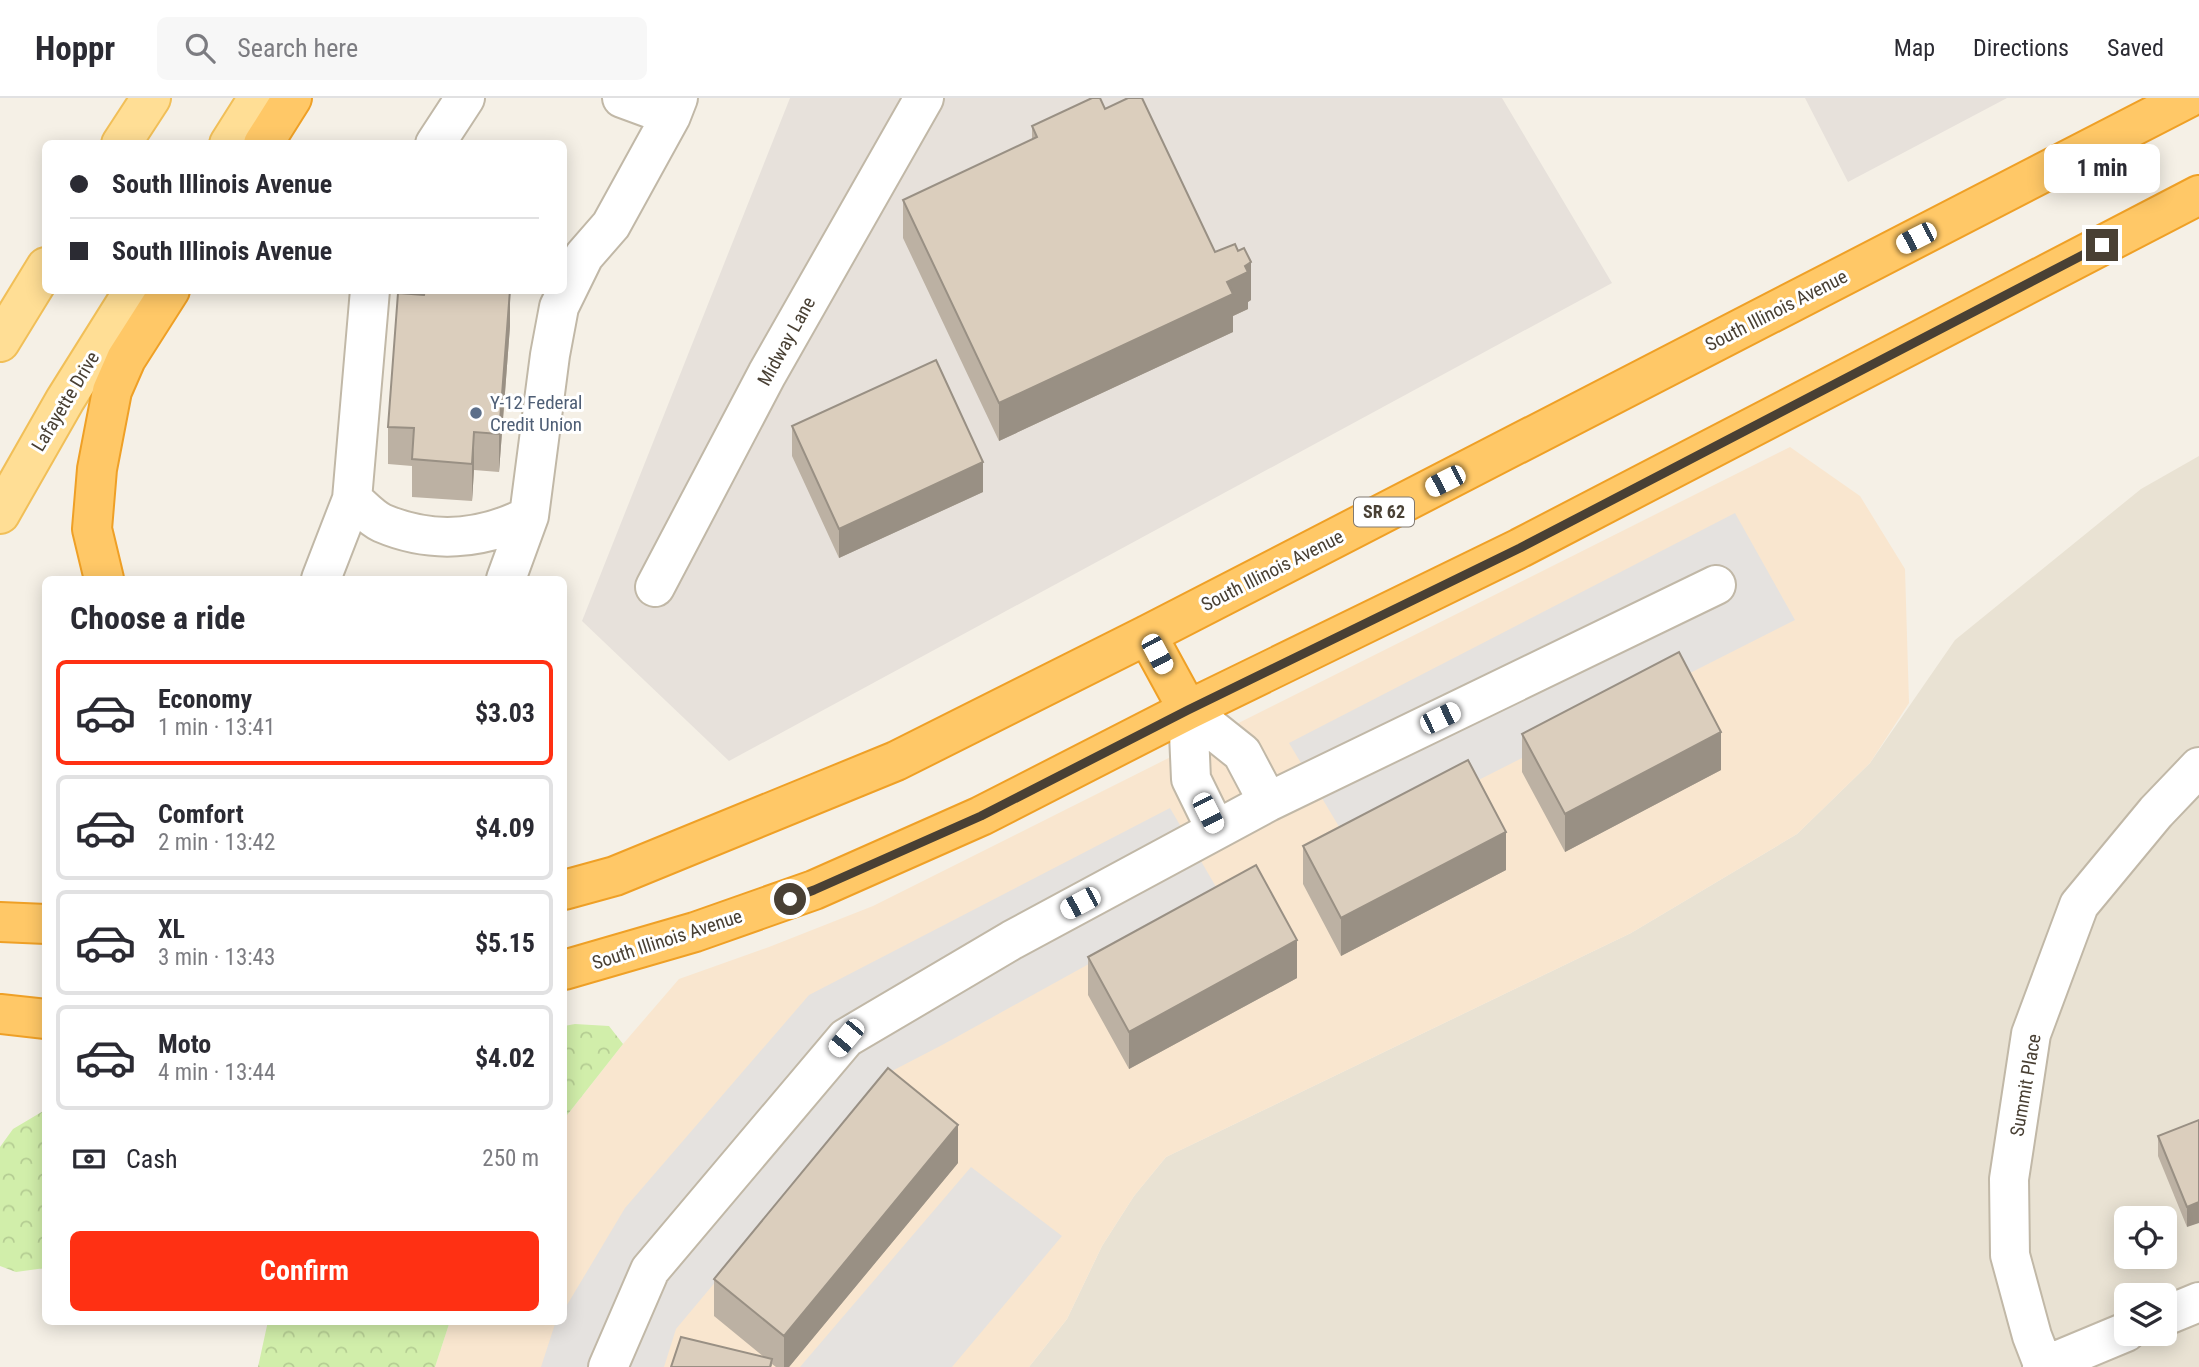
<!DOCTYPE html>
<meta charset="utf-8">
<style>
:root{--surface:#fff;--page:#f7f7f7;--text:#2b2b33;--muted:#7c7c81;--line:#e1e1e2;--accent:#ff3013}
body{margin:0;font-family:"Roboto Condensed",sans-serif;background:var(--page);color:var(--text);height:100vh;display:flex;flex-direction:column;font-size:26px;white-space:nowrap}
*{box-sizing:border-box;margin:0}
p{font-size:23px;color:var(--muted)}
.icon{flex:none;width:38px;height:38px;fill:none;stroke:currentColor;stroke-width:2;stroke-linecap:round;stroke-linejoin:round}
.map{position:relative;flex:1;overflow:hidden}
.details{position:absolute;left:42px;top:478px;width:525px;height:749px;display:flex;flex-direction:column;background:var(--surface);border-radius:10px;box-shadow:0 4px 18px #0003}
.details>*{flex:none}
.banner{position:absolute;left:42px;top:42px;width:525px;height:154px;border-radius:10px;box-shadow:0 4px 18px #0003;display:grid;align-content:center;height:154px;padding:0 28px;background:var(--surface)}
.fabs{position:absolute;left:2114px;top:1108px;display:grid;gap:14px}
.fabs a{display:grid;place-items:center;width:63px;height:63px;border-radius:10px;background:var(--surface);box-shadow:0 4px 18px #0003;font-size:35px}
.end{position:absolute;width:32px;height:32px;margin:-16px;border:9px solid #494034;background:#fff;box-shadow:0 0 0 4px #fff}
.from{border-radius:50%}
.bubble{position:absolute;height:49px;border-radius:10px;background:var(--surface);box-shadow:0 4px 18px #0003;font-size:23px;font-weight:700;line-height:49px;text-align:center}
.car{position:absolute;width:21px;height:42px;margin:-21px -10px;border-radius:9px;box-shadow:0 0 5px 2px #0007;background:linear-gradient(#fff 24%,#345 0 40%,#fff 0 76%,#345 0 86%,#fff 0)}
.banner b{display:flex;align-items:center;gap:24px;height:66px;font-size:26px}
.banner b+b{border-top:2px solid var(--line)}
.banner i{width:18px;height:18px;background:var(--text)}
ul{padding:0;list-style:none}
li{display:flex;align-items:center;gap:21px;height:105px;margin:0 14px 10px;padding:0 14px;border:4px solid var(--line);border-radius:10px}
li div{flex:1}
li b{display:block;font-size:26px}
li em{font-style:normal;font-weight:700}
li.selected{border-color:var(--accent)}
li>.icon{width:63px;height:63px;stroke-width:1.5}
h2{padding:0 28px;font-size:32px;line-height:84px}
.pay{display:flex;align-items:center;gap:18px;height:77px;padding:0 28px;font-size:26px}
.pay p{margin-inline-start:auto}
.primary-button{display:flex;gap:14px;margin-top:auto;padding:14px 28px}
.primary-button a{flex:1;height:80px;border-radius:10px;background:var(--accent);color:#fff;font-size:28px;font-weight:700;line-height:80px;text-align:center}
header{display:flex;align-items:center;gap:42px;box-sizing:border-box;height:98px;padding:0 35px;background:var(--surface);border-bottom:2px solid var(--line)}
header strong{font-size:33px}
nav{display:flex;gap:38px;margin-inline-start:auto;font-size:24px}
.search{width:490px;height:63px;background:var(--page);display:flex;align-items:center;gap:18px;box-sizing:border-box;padding:0 24px;border-radius:10px;color:var(--muted);font-size:26px}
.map>svg:first-child{display:block}
</style>
<header>
<strong>Hoppr</strong>
<div class="search"><svg class="icon" aria-label="search" viewBox="0 0 24 24"><circle cx="10" cy="10" r="6"/><path d="M15 15l6 6"/></svg>Search here</div>
<nav><a>Map</a><a>Directions</a><a>Saved</a></nav>
</header>
<div class="map">
<svg width="2199" height="1269" viewBox="0 0 2199 1269">
<defs>
<pattern id="forest-crowns" width="20" height="18" patternUnits="userSpaceOnUse" patternTransform="scale(1.75)"><rect width="20" height="18" fill="#d1eeaa"/><path d="M2 6a3 3 0 1 1 6 0M12 15a3 3 0 1 1 6 0" fill="none" stroke="#b5cd93"/></pattern>
</defs>
<rect width="100%" height="100%" fill="#f5f0e6"/>
<path fill="#e9e2d3" fill-rule="evenodd" d="M2199,358V1269H1029L1067,1221L1102,1148L1134,1098L1166,1059L1631,835L1797,736L1870,665L1955,542L2141,391ZM2126,1120H2165V1158H2126ZM2126,1197H2165V1236H2126Z"/>
<path fill="#f9e6cf" d="M1790,349L1860,398L1905,471L1909,605L1870,665L1797,736L1631,835L1166,1059L1134,1098L1102,1148L1067,1221L1029,1269H435L450,1223H564V1021L623,946L679,881L769,849L873,808Z"/>
<path fill="#e7e1db" d="M790,0H1502L1612,185L729,663L582,523Z
M1805,0H2007L1848,84Z"/>
<path fill="url(#forest-crowns)" d="M575,926L609,928L623,946L564,1021V928Z
M45,1012V1170L16,1174L0,1168V1049L13,1031Z
M268,1223H450L435,1269H258Z"/>
<path fill="#e5e2df" d="M1735,415L1795,522L1350,747L1289,645Z
M1170,710L1219,794L944,946L892,973L676,1231L664,1269H541L555,1226L557,1223H564V1212L625,1110L809,897Z
M971,1069L1062,1138L952,1269H800Z"/>
<g fill="none" stroke-linecap="round" stroke-linejoin="round">
<g stroke="#c1b8a7" stroke-width="42">
<path id="minor" d="M622,0L671,18
M435,46L465,0
M370,192L352,401C361,408 371,420 382,425C431,446 482,442 529,418
M321,481L352,401
M506,481L529,418L550,257L559,209L584,158L611,127L671,18L678,0
M655,489L767,276L924,0
M1188,612L1191,681L1216,732
M1188,612L1242,655L1268,704
M2165,1218L2199,1204
M608,1269L650,1172L846,940L1012,842L1268,704L1716,487
M2042,1269L2126,1234
M2044,1269L2032,1238L2010,1157L2009,1081L2031,936L2079,807L2156,714L2199,669"/>
</g>
<g stroke="#f1bf58" stroke-width="42">
<path id="major" d="M121,46L151,0
M229,46L258,0
M0,244L46,169
M0,416L65,302L134,192"/>
</g>
<g stroke="#efa026" stroke-width="42">
<path id="highway" d="M263,46L292,0
M104,481L92,431L97,371L112,293L126,261L170,192
M1147,537L1188,612
M564,792L615,778L896,663L1147,537L2188,0
M0,824L46,826
M564,872L695,834L814,792L981,718L1188,612L1520,450L2199,97
M0,916L46,921"/>
</g>
<use href="#minor" stroke="#fff" stroke-width="38"/>
<use href="#major" stroke="#ffde95" stroke-width="38"/>
<use href="#highway" stroke="#ffc867" stroke-width="38"/>
</g>
<path fill="#bcb1a3" d="M1105,11L1251,202L1248,204V211L1233,218V234L999,343L903,140V102L1032,42V28Z
M424,197L510,228L499,374L474,372L472,403L412,399V368L388,366V329Z
M792,328L983,394L839,460L792,358Z
M1522,636L1721,672L1565,754L1522,674Z
M1303,748L1506,772L1341,858L1303,786Z
M1088,859L1297,880L1129,971L1088,897Z
M2199,1022L2187,1129L2158,1058V1038Z
M958,1065L789,1269H776L772,1266V1269L764,1259L714,1218V1181Z"/>
<path fill="#999084" d="M1251,164V202L1248,204V211L1233,218V234L999,343V305L1227,184L1245,168Z
M510,192V228L499,374V336Z
M474,334V372L472,403V366Z
M983,364V394L839,460V431Z
M1721,634V672L1565,754V716Z
M1506,734V772L1341,858V820Z
M1297,842V880L1129,971V934Z
M958,1027V1065L789,1269H784V1238Z
M2199,1104V1125L2187,1129V1109Z"/>
<path fill="#dbcebd" stroke="#999084" stroke-width="2" d="M1092,0H1100L1105,11L1128,0H1142L1215,154L1235,146L1238,153L1244,150L1251,164L1245,168L1248,174L1227,184L1233,196L999,305L903,102L1037,39L1032,28Z
M425,192H510L499,336L474,334L472,366L412,361L414,330L388,329L398,195L424,197Z
M936,262L983,364L839,431L792,328Z
M1679,554L1721,634L1565,716L1522,636Z
M1468,662L1506,734L1341,820L1303,748Z
M1256,767L1297,842L1129,934L1088,859Z
M888,970L958,1027L784,1238L714,1181Z
M2199,1022V1104L2187,1109L2158,1038Z
M681,1239L772,1261L770,1269H671Z"/>
<g fill="none" stroke-linecap="round" stroke-linejoin="round">
<path stroke="#494034" stroke-width="9" d="M790,801L814,792L981,718L1188,612L1520,450L2102,147"/>
</g>
<circle fill="#5c6f8a" stroke="#fff" stroke-width="2.5" cx="476" cy="315" r="7"/>
<g text-anchor="middle" stroke-width="6" stroke-linejoin="round" paint-order="stroke">
<rect fill="#fff" stroke="#807971" stroke-width="2" x="1354" y="399.5" width="60" height="29" rx="5"/>
<g font-size="18" font-weight="bold" fill="#494034">
<text x="1384" y="420">SR 62</text>
</g>
<g font-size="19" fill="#494034" stroke="#fff">
<text transform="translate(1776 212) rotate(-27)" y="7">South Illinois Avenue</text>
<text transform="translate(786 243) rotate(-61)" y="7">Midway Lane</text>
<text transform="translate(65 303) rotate(-59)" y="7">Lafayette Drive</text>
<text transform="translate(1272 472) rotate(-27)" y="7">South Illinois Avenue</text>
<text transform="translate(667 841) rotate(-18)" y="7">South Illinois Avenue</text>
<text transform="translate(2025 987) rotate(-80)" y="7">Summit Place</text>
</g>
<g font-size="19" fill="#4e5e75" stroke="#fff" text-anchor="start">
<text x="490" y="311">Y-12 Federal<tspan x="490" dy="22">Credit Union</tspan></text>
</g>
</g>
</svg>
<div class="fabs">
<a><svg class="icon" aria-label="locate" viewBox="0 0 24 24"><circle cx="12" cy="12" r="6"/><path d="M12 2v4M12 18v4M2 12h4M18 12h4"/></svg></a>
<a><svg class="icon" aria-label="layers" viewBox="0 0 24 24"><path d="M12 4l9 5-9 5-9-5zM3 14l9 5 9-5"/></svg></a>
</div>
<i class="end from" style="left:790px;top:801px"></i>
<i class="end" style="left:2102px;top:147px"></i>
<div class="bubble" style="left:2044px;top:46px;width:116px">1 min</div>
<i class="car" style="left:1916px;top:140px;rotate:243deg"></i>
<i class="car" style="left:1445px;top:383px;rotate:243deg"></i>
<i class="car" style="left:1157px;top:556px;rotate:152deg"></i>
<i class="car" style="left:1440px;top:620px;rotate:64deg"></i>
<i class="car" style="left:1208px;top:715px;rotate:153deg"></i>
<i class="car" style="left:1080px;top:805px;rotate:242deg"></i>
<i class="car" style="left:846px;top:940px;rotate:220deg"></i>
<div class="banner">
<b><i class="from"></i>South Illinois Avenue</b>
<b><i></i>South Illinois Avenue</b>
</div>
<section class="details">
<h2>Choose a ride</h2>
<ul>
<li class="selected"><svg class="icon" aria-label="car" viewBox="0 0 24 24"><path d="M5 17H2v-5l4-1 3-4h7l3 4 3 1v5h-3M9 17h6M6 11h13"/><circle cx="7" cy="17" r="2"/><circle cx="17" cy="17" r="2"/></svg><div><b>Economy</b><p>1 min · 13:41</p></div><em>$3.03</em></li>
<li><svg class="icon" aria-label="car" viewBox="0 0 24 24"><path d="M5 17H2v-5l4-1 3-4h7l3 4 3 1v5h-3M9 17h6M6 11h13"/><circle cx="7" cy="17" r="2"/><circle cx="17" cy="17" r="2"/></svg><div><b>Comfort</b><p>2 min · 13:42</p></div><em>$4.09</em></li>
<li><svg class="icon" aria-label="car" viewBox="0 0 24 24"><path d="M5 17H2v-5l4-1 3-4h7l3 4 3 1v5h-3M9 17h6M6 11h13"/><circle cx="7" cy="17" r="2"/><circle cx="17" cy="17" r="2"/></svg><div><b>XL</b><p>3 min · 13:43</p></div><em>$5.15</em></li>
<li><svg class="icon" aria-label="car" viewBox="0 0 24 24"><path d="M5 17H2v-5l4-1 3-4h7l3 4 3 1v5h-3M9 17h6M6 11h13"/><circle cx="7" cy="17" r="2"/><circle cx="17" cy="17" r="2"/></svg><div><b>Moto</b><p>4 min · 13:44</p></div><em>$4.02</em></li>
</ul>
<div class="pay"><svg class="icon" aria-label="cash" viewBox="0 0 24 24"><path d="M3 7h18v10H3z"/><circle cx="12" cy="12" r="2"/></svg>Cash<p>250 m</p></div>
<div class="primary-button"><a>Confirm</a></div>
</section>
</div>
